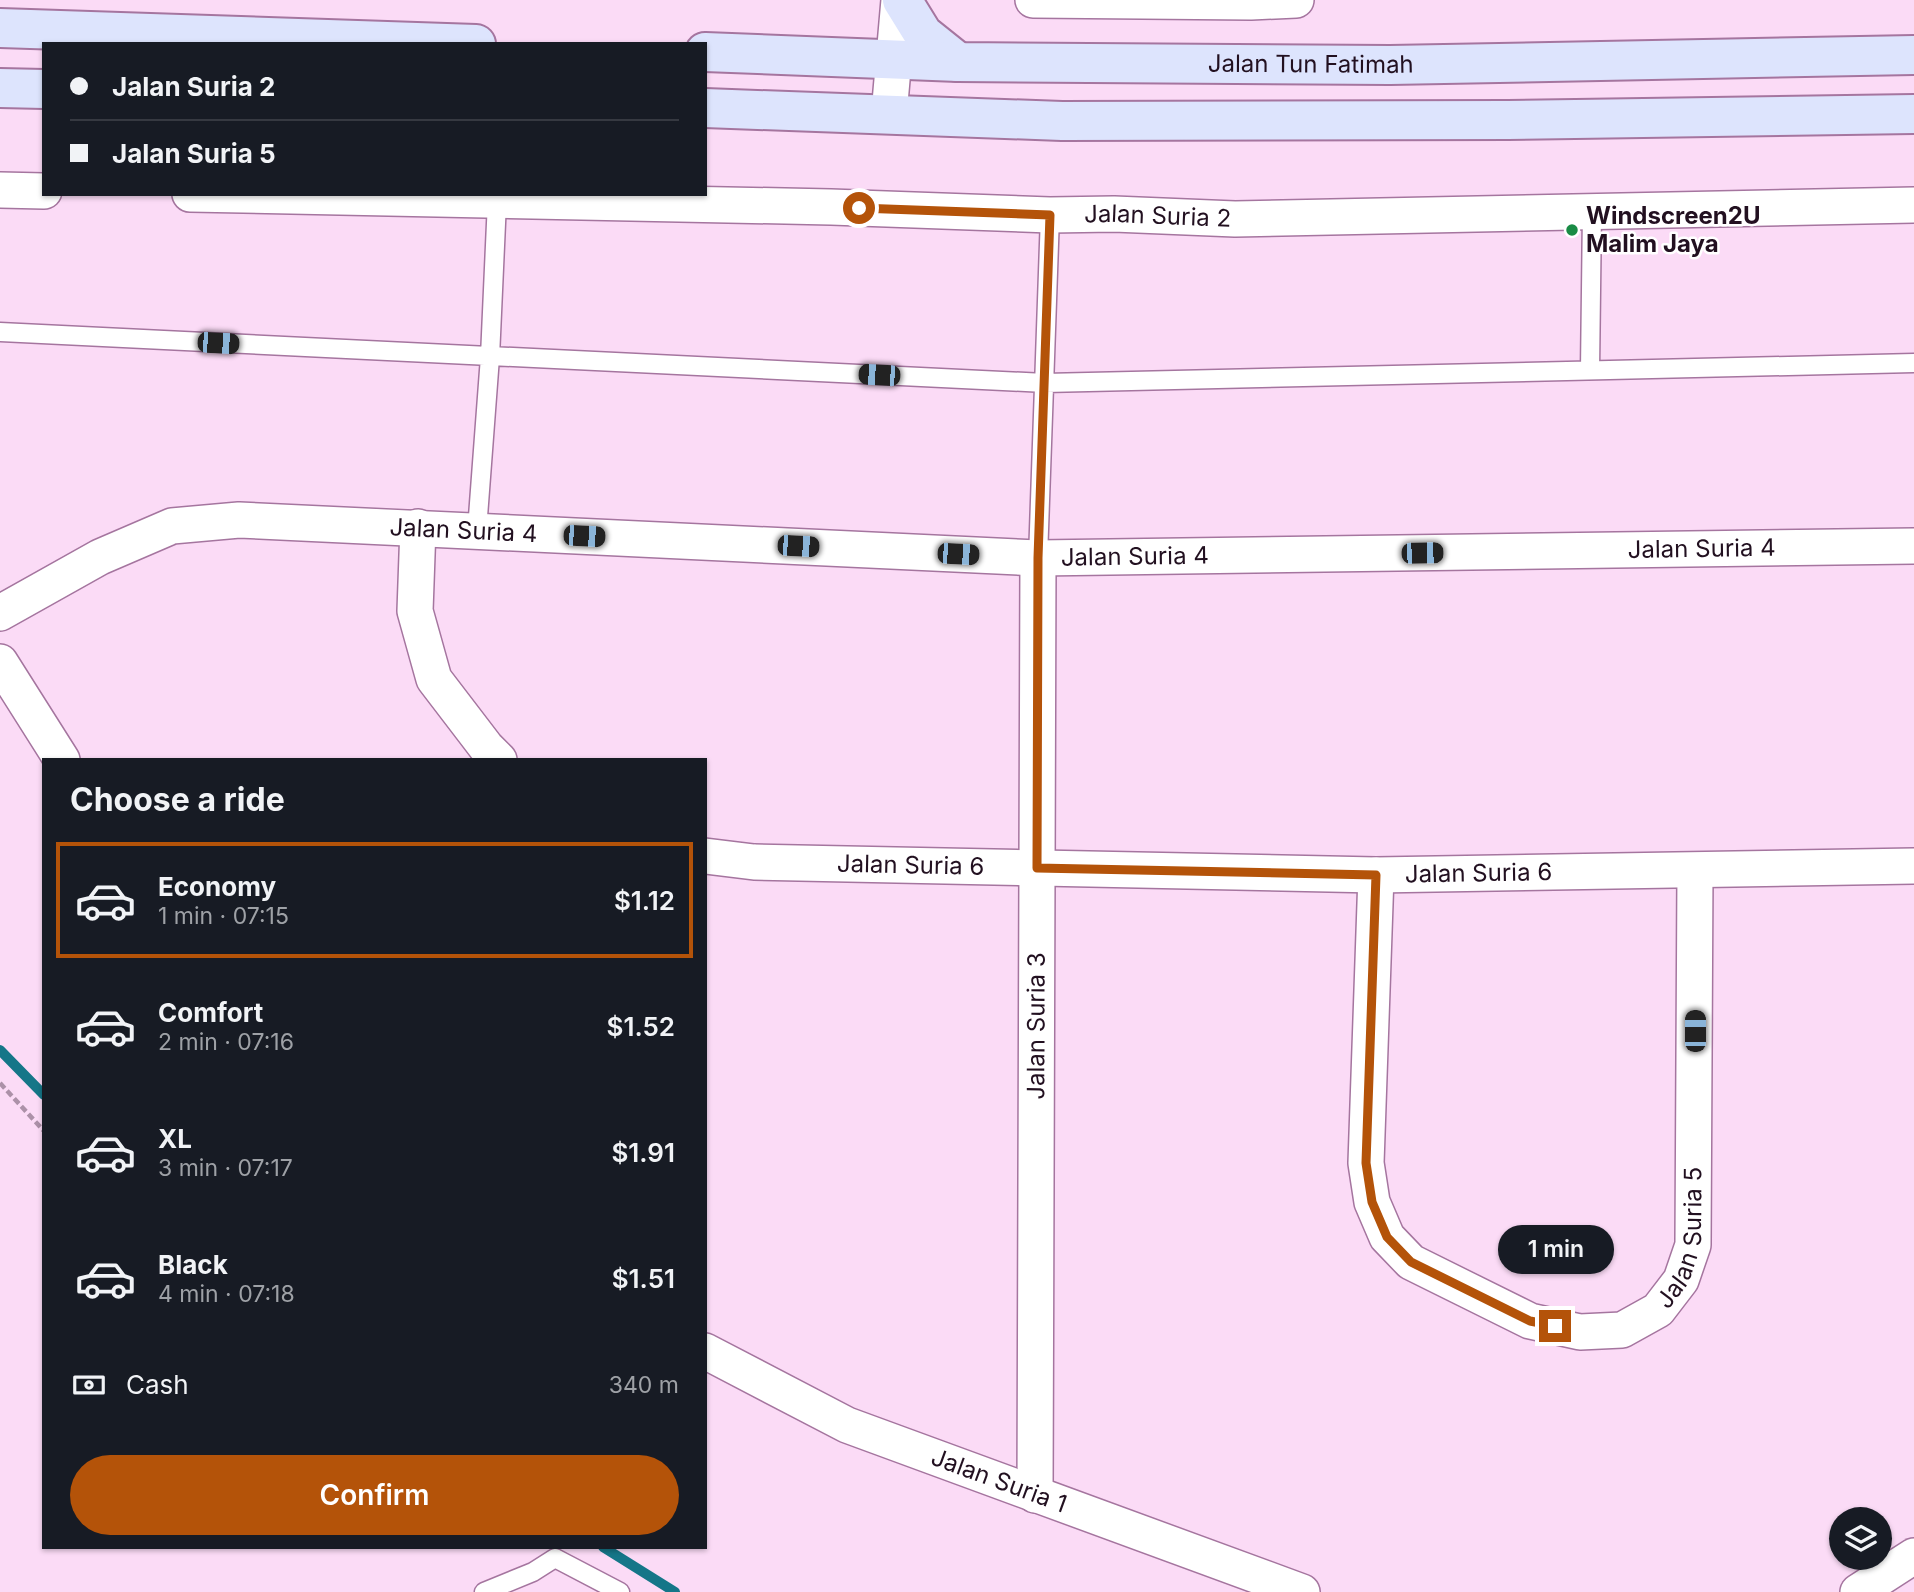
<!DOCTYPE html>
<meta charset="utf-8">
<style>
:root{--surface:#171b24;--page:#242831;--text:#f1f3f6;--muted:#9ea1a6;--line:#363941;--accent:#b45309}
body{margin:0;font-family:Inter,sans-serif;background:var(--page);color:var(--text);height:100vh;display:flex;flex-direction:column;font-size:26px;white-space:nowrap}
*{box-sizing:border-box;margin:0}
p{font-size:23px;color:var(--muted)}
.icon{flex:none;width:38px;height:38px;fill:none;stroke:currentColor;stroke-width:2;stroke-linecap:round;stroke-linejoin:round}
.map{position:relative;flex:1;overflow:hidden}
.drawer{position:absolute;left:42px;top:758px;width:665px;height:791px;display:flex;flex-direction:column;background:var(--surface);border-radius:0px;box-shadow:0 2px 5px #0004}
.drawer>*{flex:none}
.top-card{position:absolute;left:42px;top:42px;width:665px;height:154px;border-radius:0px;box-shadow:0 2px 5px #0004;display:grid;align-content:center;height:154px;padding:0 28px;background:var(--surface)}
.fabs{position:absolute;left:1829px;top:1507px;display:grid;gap:14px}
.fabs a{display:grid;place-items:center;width:63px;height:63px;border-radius:50%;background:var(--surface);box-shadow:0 2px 5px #0004;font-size:35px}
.end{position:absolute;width:32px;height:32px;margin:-16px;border:9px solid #b45309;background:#fff;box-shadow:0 0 0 4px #fff}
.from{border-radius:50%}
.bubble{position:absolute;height:49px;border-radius:24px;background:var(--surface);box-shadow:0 2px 5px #0004;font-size:23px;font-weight:600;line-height:49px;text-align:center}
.car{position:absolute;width:21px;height:42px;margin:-21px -10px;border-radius:9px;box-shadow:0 0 5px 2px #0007;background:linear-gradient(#222 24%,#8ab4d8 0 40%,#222 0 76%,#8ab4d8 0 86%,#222 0)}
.top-card b{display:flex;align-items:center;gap:24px;height:66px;font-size:26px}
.top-card b+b{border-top:2px solid var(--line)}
.top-card i{width:18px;height:18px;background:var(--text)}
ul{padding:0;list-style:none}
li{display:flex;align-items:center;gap:21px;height:116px;margin:0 14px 10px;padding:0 14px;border:4px solid transparent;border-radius:0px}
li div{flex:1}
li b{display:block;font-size:26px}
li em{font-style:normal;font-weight:600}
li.on{border-color:var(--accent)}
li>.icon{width:63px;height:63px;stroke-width:1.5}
h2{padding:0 28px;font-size:32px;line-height:84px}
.pay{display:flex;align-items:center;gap:18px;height:77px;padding:0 28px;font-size:26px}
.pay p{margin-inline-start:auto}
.action{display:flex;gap:14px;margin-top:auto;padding:14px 28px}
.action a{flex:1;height:80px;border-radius:42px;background:var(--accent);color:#fff;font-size:28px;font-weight:600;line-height:80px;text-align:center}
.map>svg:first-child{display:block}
</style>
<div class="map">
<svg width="1914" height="1592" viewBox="0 0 1914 1592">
<rect width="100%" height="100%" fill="#fbdbf6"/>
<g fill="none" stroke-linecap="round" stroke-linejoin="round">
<path stroke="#157688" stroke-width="10" d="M0,1050L44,1095
M603,1547L675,1592"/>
<g stroke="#a5759f" stroke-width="21">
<path id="lane" d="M0,332L1045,383L1914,363
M1590,370L1592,211
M477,530L490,357L497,201
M1038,558L1050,215
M484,1592L533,1572L555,1558L620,1592"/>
</g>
<g stroke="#a5759f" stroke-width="38">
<g id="street">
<path d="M1033,0L1251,2L1296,0"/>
<path d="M889,114L899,0"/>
<path d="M0,190L44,191"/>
<path id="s1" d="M190,194L831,207L1050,215L1114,214L1235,219L1914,205"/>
<path d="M418,527L415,611L434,679L486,747L499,760"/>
<path id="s2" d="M0,613L100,557L172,526L239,520L1038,558L1914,546"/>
<path d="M0,662L62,760"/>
<path id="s3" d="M705,856L754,862L1376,875L1914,866"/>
<path id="s4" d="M1376,875L1366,1163L1372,1202L1387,1237L1411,1262L1530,1321L1580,1332L1622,1330L1658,1310L1681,1280L1693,1245L1695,871"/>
<path id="s5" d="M705,1351L847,1425L1302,1592"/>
<path id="s6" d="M1035,1495L1038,558"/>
<path d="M1858,1592L1914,1556"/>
</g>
</g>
<g stroke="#a5759f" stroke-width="42">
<g id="secondary">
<path d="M902,0L923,34L958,62"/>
<path d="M0,28L476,44"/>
<path id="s7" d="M705,52L958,62L1390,65L1914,55"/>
<path d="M0,88L44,89"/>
<path d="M705,108L1062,121L1508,120L1914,114"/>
</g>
</g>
<path stroke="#ac91a8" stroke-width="4.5" stroke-dasharray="7 3.5" stroke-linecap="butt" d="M0,1083L44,1131"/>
<use href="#lane" stroke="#fff" stroke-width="18"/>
<use href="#street" stroke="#fff" stroke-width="35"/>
<use href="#secondary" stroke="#dde4fd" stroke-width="38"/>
</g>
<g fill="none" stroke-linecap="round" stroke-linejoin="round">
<path stroke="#b45309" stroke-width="9" d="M859,208L1050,215L1038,558L1037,868L1376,875L1366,1163L1372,1202L1387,1237L1411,1262L1530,1321L1555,1326"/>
</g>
<circle fill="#198b45" stroke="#fff" stroke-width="2.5" cx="1572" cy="230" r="7"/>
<g text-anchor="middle" stroke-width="5" stroke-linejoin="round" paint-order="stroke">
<g font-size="24" fill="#221020" stroke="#fff">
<text dy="8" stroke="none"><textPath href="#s7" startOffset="606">Jalan Tun Fatimah</textPath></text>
<text dy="8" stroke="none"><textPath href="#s1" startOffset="968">Jalan Suria 2</textPath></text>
<text dy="8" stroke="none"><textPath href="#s2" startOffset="485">Jalan Suria 4</textPath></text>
<text dy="8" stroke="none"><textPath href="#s2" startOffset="1724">Jalan Suria 4</textPath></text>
<text dy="8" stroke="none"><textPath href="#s2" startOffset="1157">Jalan Suria 4</textPath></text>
<text dy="8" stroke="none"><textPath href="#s3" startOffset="206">Jalan Suria 6</textPath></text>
<text dy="8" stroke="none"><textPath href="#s3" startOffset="774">Jalan Suria 6</textPath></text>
<text dy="8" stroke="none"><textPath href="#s6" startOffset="469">Jalan Suria 3</textPath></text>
<text dy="8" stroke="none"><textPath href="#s4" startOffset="747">Jalan Suria 5</textPath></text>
<text dy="8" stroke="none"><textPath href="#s5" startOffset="322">Jalan Suria 1</textPath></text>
</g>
<g font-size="24" font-weight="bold" fill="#221020" stroke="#fff" text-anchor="start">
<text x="1586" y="224">Windscreen2U<tspan x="1586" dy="28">Malim Jaya</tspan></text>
</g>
</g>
</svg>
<div class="fabs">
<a><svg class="icon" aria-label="layers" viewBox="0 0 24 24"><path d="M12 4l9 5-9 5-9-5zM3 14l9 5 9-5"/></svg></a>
</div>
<i class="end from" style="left:859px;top:208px"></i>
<i class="end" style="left:1555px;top:1326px"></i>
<div class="bubble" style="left:1498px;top:1225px;width:116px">1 min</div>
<i class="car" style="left:218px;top:343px;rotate:93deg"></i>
<i class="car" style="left:879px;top:375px;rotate:273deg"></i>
<i class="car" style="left:584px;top:536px;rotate:93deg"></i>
<i class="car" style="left:798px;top:546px;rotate:93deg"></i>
<i class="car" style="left:1422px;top:553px;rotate:89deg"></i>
<i class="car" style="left:958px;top:554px;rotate:93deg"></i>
<i class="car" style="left:1695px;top:1031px;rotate:0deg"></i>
<div class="top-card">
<b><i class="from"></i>Jalan Suria 2</b>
<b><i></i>Jalan Suria 5</b>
</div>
<section class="drawer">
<h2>Choose a ride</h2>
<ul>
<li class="on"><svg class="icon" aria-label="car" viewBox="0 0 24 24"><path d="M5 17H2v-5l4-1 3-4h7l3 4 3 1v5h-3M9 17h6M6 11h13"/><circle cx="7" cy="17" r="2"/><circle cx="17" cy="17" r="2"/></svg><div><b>Economy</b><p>1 min · 07:15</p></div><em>$1.12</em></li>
<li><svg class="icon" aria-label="car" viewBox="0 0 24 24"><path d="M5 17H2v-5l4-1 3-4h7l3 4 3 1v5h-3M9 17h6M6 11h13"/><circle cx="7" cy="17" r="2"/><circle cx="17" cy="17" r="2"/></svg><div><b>Comfort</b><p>2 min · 07:16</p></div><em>$1.52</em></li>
<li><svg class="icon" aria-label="car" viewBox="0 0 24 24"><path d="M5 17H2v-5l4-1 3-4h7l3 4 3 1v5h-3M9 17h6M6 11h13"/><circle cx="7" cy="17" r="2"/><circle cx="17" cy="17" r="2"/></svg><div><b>XL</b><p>3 min · 07:17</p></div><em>$1.91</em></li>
<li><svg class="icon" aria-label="car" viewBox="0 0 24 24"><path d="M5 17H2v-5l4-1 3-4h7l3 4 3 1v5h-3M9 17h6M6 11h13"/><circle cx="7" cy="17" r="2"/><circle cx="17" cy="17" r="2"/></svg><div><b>Black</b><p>4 min · 07:18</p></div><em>$1.51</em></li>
</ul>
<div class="pay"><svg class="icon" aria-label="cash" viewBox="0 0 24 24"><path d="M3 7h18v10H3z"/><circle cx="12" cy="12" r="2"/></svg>Cash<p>340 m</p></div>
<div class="action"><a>Confirm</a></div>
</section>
</div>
